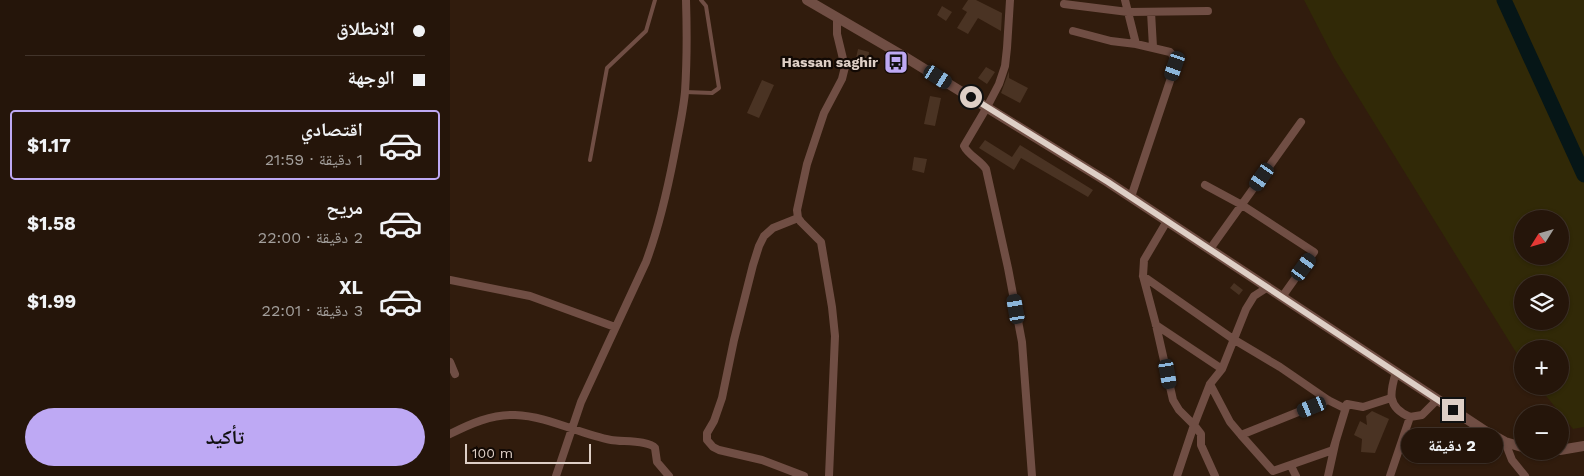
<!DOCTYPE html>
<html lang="ar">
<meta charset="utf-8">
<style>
:root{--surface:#25150a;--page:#2d1e13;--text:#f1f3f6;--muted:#a39f9c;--line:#42342b;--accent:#bea9f4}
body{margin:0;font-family:"Work Sans","Noto Naskh Arabic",sans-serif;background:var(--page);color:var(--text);direction:rtl;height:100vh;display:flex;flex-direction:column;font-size:19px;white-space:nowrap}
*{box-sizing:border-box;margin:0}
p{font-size:16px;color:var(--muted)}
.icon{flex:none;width:28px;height:28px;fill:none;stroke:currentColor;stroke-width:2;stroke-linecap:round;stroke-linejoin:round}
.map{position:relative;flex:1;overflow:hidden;direction:ltr}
.drawer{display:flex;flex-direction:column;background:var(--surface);width:450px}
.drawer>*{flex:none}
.hud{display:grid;align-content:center;height:110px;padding:0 25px;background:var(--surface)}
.needle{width:32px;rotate:233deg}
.tools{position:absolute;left:1064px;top:210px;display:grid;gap:10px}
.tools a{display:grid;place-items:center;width:55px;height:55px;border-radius:50%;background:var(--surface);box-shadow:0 1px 4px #0004,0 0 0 1px var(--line);font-size:25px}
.scale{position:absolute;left:15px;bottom:12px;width:126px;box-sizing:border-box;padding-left:5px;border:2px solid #decfc6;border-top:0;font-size:14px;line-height:18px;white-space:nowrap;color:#decfc6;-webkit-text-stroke:4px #120904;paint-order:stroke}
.end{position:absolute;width:22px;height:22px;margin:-11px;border:6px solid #decfc6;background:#111;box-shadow:0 0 0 2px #111}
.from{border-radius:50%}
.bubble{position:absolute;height:35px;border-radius:18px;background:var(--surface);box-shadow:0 1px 4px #0004,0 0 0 1px var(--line);font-size:16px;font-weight:700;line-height:35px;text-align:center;direction:rtl}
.car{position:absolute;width:15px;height:30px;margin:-15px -8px;border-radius:6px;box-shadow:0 0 4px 1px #0007;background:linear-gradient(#222 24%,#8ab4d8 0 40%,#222 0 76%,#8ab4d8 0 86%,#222 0)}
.hud b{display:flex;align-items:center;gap:18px;height:48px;font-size:19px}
.hud b+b{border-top:1px solid var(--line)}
.hud i{width:12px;height:12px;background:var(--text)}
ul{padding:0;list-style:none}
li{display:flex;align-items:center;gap:15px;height:70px;margin:0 10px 8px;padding:0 15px;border:2px solid transparent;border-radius:5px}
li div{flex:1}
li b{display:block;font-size:19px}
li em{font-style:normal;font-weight:700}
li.on{border-color:var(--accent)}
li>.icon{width:45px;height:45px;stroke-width:1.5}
.button{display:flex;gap:10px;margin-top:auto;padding:10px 25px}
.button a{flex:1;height:58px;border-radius:30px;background:var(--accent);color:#111;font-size:20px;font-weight:700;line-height:58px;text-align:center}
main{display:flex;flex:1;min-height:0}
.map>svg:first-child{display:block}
</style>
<main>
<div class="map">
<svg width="1134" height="476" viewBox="0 0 1134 476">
<rect width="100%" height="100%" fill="#311c0d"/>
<path fill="#312907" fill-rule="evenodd" d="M854,0H1134V427L1123,429L1088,386H1110V349H1072V362L884,58ZM1072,219H1110V256H1072ZM1072,284H1110V321H1072Z"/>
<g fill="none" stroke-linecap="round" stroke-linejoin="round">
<path stroke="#061617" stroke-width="15" d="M1054,0L1134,175"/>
</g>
<path fill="#4a3323" d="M518,0H526L552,13L551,31L528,18L518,34L507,28L517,12L512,9Z
M492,6L502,12L496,21L487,15Z
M408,49L419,52L418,60L406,58Z
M536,67L545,72L537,84L528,78Z
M559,71V78L578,88L570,103L551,93Z
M312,80L324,85L309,118L297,113Z
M480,96L491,98L485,126L474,124Z
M535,140L562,157L570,145L643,190L638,197L571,158L564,170L529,148Z
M464,157L477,159L474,173L462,170Z
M784,283L793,290L789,295L780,288Z
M922,411L939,419L925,453L911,452L912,439L904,435L910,421L917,425L916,416Z"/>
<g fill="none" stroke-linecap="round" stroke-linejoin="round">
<path stroke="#704e44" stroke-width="4" d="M235,92L262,93L269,88L256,6L251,0
M140,160L157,68L196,31L205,0"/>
<path stroke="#704e44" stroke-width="8" d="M560,0L557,48L555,66L549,84L537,107L514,146C518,155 530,160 536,169L558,268L572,342L582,476
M675,0L686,44L720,52L726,59L725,66L681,197
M614,4L678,12L758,11
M701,12L703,47
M623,31L661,41L686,44
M755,185L792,205L864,252L832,297
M348,218L323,228L314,236L309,246L303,265L284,340L272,398L264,421L257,433V440L263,447L269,450L312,460L354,476
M717,221L694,260L693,276L706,325L723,400L729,410L744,425L727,476
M760,249L851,122
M693,276L783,339L830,367L878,400L894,408L897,404L913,407L941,398
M0,280L80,296L165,327
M706,325L772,369
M0,362L5,374
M946,372C940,392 936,407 960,417
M760,384L780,422L791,435L878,400
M0,434C20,424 42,414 65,415C98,416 129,434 161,440C172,442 199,440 205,448L207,462L219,476
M791,435L823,471L883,450L886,440
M1055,442L1062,460L1075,476
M841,466L846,476
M106,476L131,402L196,262C209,227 217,192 224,156C228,134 233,113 235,92C237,61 237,30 236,0
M379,476L385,336L382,307L371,242L351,222L348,218L347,210L357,164L374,113L392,79L395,67L387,34V18
M765,476L751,445V434L744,425L760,384L772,369L796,309L804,296L818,287
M878,476L886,440L897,404
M940,476L960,417L972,415L987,400"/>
<path stroke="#704e44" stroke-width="10" d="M357,0L455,57L658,182L1035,431L1055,442L1072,447
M1110,450L1134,446"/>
</g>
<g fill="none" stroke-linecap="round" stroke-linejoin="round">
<path stroke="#decfc6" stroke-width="6" d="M521,97L658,182L1003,410"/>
</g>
<defs>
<g id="bus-square" transform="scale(1.25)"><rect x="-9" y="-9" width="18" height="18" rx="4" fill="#bea9f4" stroke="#120904"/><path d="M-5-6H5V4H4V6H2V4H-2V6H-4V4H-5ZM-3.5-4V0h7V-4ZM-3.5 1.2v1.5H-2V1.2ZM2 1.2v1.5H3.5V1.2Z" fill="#111"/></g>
</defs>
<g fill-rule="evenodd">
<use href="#bus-square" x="446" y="62"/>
</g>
<g text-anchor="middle" stroke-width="4.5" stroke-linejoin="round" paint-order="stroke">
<g font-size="14" font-weight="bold" fill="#decfc6" stroke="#120904" text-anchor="end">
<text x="428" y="67">Hassan saghir</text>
</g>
</g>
</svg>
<div class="tools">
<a><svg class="needle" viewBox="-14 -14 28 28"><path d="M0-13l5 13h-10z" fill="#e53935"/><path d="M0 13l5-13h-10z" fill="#a39f9c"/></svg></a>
<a><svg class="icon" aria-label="layers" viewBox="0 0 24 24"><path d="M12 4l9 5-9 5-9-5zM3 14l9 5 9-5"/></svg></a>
<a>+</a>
<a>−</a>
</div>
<div class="scale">100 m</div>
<i class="end from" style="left:521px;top:97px"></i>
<i class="end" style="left:1003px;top:410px"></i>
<div class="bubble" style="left:951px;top:428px;width:102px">2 دقيقة</div>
<i class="car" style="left:725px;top:66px;rotate:199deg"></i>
<i class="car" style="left:488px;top:77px;rotate:122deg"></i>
<i class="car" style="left:812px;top:177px;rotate:215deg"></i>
<i class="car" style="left:854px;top:267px;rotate:36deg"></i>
<i class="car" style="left:566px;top:309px;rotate:350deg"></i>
<i class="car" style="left:718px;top:374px;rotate:170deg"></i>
<i class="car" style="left:862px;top:407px;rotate:248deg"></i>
</div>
<section class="drawer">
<div class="hud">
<b><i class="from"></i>الانطلاق</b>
<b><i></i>الوجهة</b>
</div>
<ul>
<li class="on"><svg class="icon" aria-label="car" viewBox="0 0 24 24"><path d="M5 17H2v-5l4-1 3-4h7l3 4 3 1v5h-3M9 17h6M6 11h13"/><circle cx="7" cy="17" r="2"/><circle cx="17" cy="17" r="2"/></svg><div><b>اقتصادي</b><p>1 دقيقة · 21:59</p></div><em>$1.17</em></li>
<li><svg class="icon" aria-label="car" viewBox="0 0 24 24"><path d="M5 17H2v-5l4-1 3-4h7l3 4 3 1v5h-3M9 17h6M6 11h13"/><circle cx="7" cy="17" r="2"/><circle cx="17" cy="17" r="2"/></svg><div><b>مريح</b><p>2 دقيقة · 22:00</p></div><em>$1.58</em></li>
<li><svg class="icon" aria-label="car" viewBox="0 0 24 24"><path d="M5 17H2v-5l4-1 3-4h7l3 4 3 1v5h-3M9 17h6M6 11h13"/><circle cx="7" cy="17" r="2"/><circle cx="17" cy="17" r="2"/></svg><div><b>XL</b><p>3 دقيقة · 22:01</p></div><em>$1.99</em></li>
</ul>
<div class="button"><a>تأكيد</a></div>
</section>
</main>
